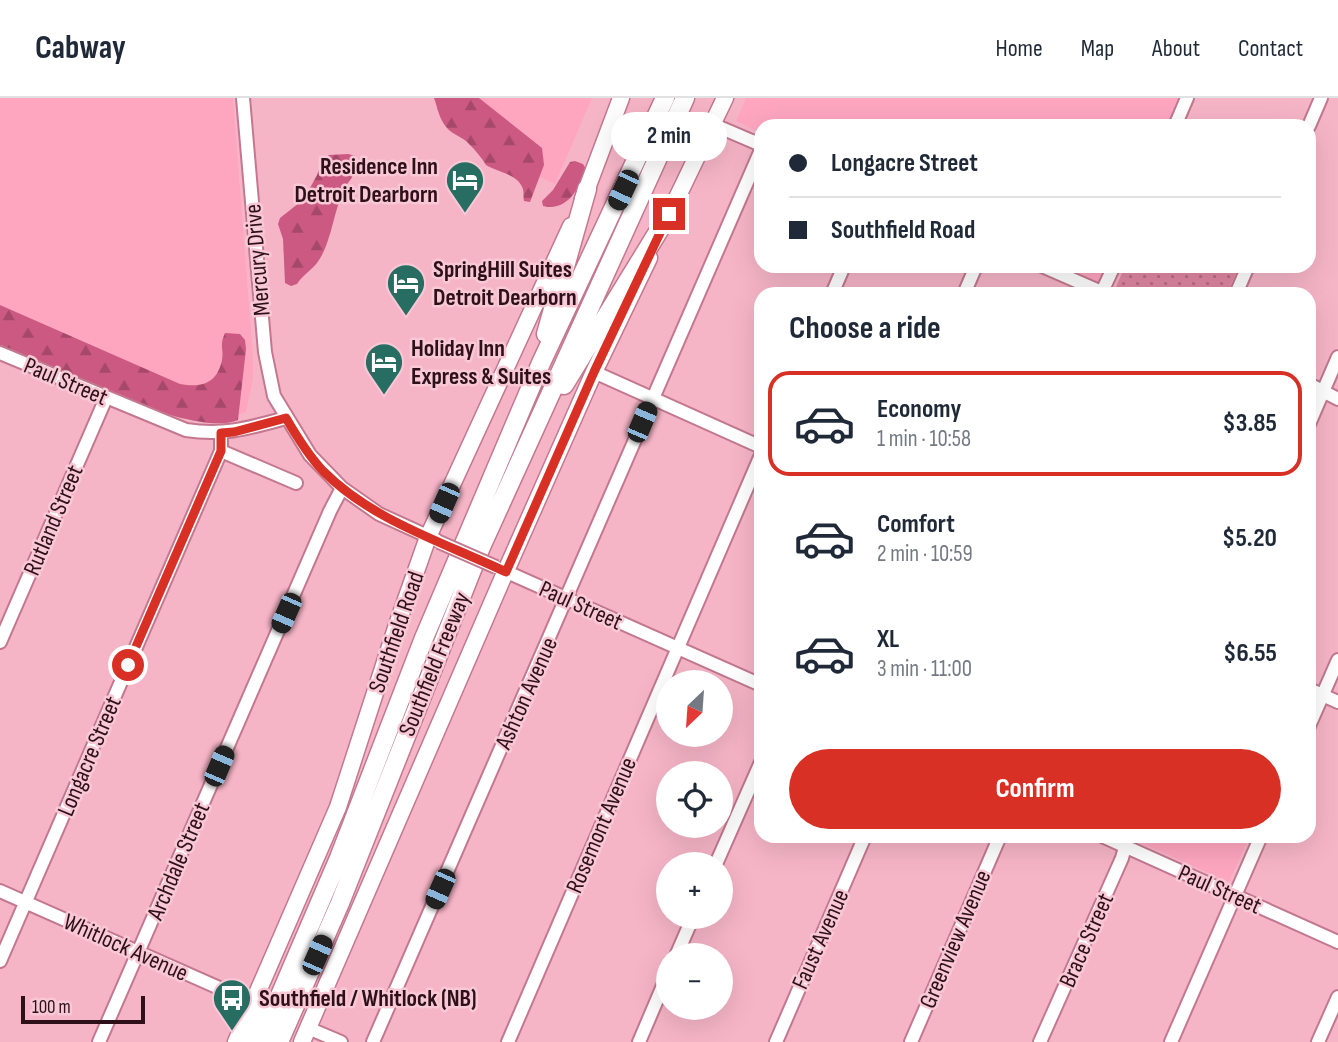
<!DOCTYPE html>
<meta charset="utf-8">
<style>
:root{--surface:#fff;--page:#f2f2f3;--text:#1f2937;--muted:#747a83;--line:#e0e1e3;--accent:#d93025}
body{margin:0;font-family:"Sofia Sans Condensed",sans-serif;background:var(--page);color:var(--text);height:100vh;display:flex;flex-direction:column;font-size:26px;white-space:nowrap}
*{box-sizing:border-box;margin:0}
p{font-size:23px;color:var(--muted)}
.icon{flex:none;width:38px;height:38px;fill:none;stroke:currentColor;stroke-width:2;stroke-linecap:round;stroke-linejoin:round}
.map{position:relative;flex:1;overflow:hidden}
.details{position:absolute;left:754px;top:189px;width:562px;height:556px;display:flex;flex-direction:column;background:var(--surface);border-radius:21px;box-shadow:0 7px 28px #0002}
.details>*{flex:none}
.hud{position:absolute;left:754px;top:21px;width:562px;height:154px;border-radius:21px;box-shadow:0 7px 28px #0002;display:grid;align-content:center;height:154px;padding:0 35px;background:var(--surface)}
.needle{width:46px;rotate:205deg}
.controls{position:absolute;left:656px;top:572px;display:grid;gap:14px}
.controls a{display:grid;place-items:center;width:77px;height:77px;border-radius:50%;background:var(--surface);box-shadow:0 7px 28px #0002;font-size:35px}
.scale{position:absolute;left:21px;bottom:18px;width:124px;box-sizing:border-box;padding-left:7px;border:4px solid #2d101a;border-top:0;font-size:19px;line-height:24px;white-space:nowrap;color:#2d101a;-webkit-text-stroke:5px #f9c8d5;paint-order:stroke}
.end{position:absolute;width:32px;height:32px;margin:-16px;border:9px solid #d93025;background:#fff;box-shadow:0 0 0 4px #fff}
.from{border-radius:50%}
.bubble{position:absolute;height:49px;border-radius:24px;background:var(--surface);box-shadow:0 7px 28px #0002;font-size:23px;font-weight:700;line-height:49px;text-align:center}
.car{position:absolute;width:21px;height:42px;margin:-21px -10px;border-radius:9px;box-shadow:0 0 5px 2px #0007;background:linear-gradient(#222 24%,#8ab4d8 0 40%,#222 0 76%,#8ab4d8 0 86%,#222 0)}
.hud b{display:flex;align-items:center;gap:24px;height:66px;font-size:26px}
.hud b+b{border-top:2px solid var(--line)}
.hud i{width:18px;height:18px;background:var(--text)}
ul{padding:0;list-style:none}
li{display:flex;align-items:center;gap:21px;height:105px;margin:0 14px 10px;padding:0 21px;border:4px solid transparent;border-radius:21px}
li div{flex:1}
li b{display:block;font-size:26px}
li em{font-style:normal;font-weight:700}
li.current{border-color:var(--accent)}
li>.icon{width:63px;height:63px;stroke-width:1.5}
h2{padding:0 35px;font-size:32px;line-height:84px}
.button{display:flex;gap:14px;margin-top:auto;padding:14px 35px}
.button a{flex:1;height:80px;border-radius:42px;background:var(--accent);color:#fff;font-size:28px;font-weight:700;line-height:80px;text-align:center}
header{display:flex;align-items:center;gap:42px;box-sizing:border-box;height:98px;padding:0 35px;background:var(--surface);border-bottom:2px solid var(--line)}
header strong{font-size:33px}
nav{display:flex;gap:38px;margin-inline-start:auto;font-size:24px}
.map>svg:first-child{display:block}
</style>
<header>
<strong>Cabway</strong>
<nav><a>Home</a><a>Map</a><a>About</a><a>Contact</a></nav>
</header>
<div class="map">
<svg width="1338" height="944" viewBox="0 0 1338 944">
<defs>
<pattern id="forest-firs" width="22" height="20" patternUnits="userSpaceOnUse" patternTransform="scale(1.75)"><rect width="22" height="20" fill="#cc5982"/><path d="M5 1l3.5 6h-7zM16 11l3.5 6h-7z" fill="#a6486a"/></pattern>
<pattern id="park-dots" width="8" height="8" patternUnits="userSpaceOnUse" patternTransform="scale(1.75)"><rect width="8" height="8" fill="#e188a3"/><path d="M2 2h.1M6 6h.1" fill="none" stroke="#b76e84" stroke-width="1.8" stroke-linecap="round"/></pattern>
</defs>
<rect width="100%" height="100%" fill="#f6b5c7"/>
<path fill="#fea6c0" d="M0,0H233L253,258V281L246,314L226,321L0,238Z
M452,0H592L555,86L534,76Z
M746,0H1182L1169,28H761V35L736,23Z
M1053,168H1107L1100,185L1094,187Z
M1139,739L1249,738V739L1229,784L1137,743Z"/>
<path fill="url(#forest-firs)" d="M434,0H479L542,50L544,67L530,104L524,103C523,99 524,95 523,91C518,76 497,74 486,67C481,59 476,53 469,46C463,39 453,37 447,30C439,21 438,11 434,0Z
M348,56L356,58C360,71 352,79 346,88C334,109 332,143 319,162C313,172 303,176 297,186L291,188L285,185L283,141L278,126L280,120L304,101L317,77L323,62L329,57Z
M575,63L583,66L586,71C580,90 567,114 543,108L542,103L553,92L570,64Z
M0,207L180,286C201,290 217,286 222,262C224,250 219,248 225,235L240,236L245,242L246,251L238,322C193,342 47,267 0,247Z"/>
<path fill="url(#park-dots)" d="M1125,168H1239L1227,196H1127L1115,191Z"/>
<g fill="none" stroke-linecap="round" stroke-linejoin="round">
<g stroke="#c3788f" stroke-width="16">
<path id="minor" d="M243,0L265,254L274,298L310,357L342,390L379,416L436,442
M712,26L761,47
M1175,28L1187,0
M1309,28L1321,0
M1042,168L1106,196
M832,196L844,168
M964,196L976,168
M1101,196L1114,168
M1236,196L1248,168
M0,255L186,332C224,338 249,330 286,320
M594,274L761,349
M1309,286L1338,301
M1309,326L1338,259
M221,353L296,385
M500,471L761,587
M0,544L106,300
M1309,591L1338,604
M1309,628L1338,562
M1102,738L1338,844
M716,766L761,664
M0,793L253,905
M676,858L693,819
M0,863L221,353V335
M308,930L341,944
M99,944L330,413L342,390
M373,944L761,52
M508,944L761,357
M639,944L668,876
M776,944L865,738
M911,944L1000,738
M1040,944L1122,760L1128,738
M1171,944L1261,738
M1318,944L1338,899"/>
</g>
<g stroke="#c3788f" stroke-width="19">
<path id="major" d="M583,101L621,0
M664,127L725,0
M236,944L338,709L397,527L428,439L571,128
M302,944L501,484L594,274L649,160"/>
</g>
<g stroke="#c3788f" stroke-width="21">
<path id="highway" d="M546,236L587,91
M564,287L669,116
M246,944L262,913
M260,944L339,760L424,540L541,265L665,0
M279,944L340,805L481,449L685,0"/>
</g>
<use href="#minor" stroke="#fff" stroke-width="12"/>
<use href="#major" stroke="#fff" stroke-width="16"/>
<use href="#highway" stroke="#fff" stroke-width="18"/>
<g stroke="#c3788f" stroke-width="16" stroke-linecap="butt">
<path id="minor-bridge" d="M439,444L496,469"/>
</g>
<use href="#minor-bridge" stroke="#fff" stroke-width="12"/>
</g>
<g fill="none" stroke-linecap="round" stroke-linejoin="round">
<path stroke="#d93025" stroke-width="9" d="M128,567L221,353V335L234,334L286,320C297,339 308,357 323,373C373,423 443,444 506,474L594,274L669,116"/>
</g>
<defs>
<g id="hotel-pin" transform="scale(2.0125)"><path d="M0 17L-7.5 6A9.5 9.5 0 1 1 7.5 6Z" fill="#276d62" stroke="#f9c8d5"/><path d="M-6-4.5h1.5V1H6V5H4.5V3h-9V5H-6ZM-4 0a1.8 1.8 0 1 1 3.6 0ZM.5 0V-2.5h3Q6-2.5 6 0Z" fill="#fff"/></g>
<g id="bus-pin" transform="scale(2.0125)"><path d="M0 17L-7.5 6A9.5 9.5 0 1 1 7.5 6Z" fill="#276d62" stroke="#f9c8d5"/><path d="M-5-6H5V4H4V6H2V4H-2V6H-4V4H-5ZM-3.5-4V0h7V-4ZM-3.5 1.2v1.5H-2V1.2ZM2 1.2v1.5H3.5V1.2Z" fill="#fff"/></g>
</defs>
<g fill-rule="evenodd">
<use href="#hotel-pin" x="465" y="82"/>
<use href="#hotel-pin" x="406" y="185"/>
<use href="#hotel-pin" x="384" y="264"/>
<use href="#bus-pin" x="232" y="900"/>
</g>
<g text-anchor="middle" stroke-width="5" stroke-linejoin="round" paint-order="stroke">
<g font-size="24" font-weight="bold" fill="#2d101a" stroke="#f9c8d5" text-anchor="start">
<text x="438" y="76" text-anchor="end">Residence Inn<tspan x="438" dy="28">Detroit Dearborn</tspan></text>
<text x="433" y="179">SpringHill Suites<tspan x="433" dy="28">Detroit Dearborn</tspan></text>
<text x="411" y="258">Holiday Inn<tspan x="411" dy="28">Express &amp; Suites</tspan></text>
<text x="259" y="908">Southfield / Whitlock (NB)</text>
</g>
<g font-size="24" fill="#2d101a" stroke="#f9c8d5">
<text transform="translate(257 162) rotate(-95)" y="8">Mercury Drive</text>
<text transform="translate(66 283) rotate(23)" y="8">Paul Street</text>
<text transform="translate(53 422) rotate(-67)" y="8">Rutland Street</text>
<text transform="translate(581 507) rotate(24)" y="8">Paul Street</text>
<text transform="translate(396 534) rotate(-71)" y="8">Southfield Road</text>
<text transform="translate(434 566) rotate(-68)" y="8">Southfield Freeway</text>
<text transform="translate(526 595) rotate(-66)" y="8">Ashton Avenue</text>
<text transform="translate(89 658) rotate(-67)" y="8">Longacre Street</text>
<text transform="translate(601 727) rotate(-67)" y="8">Rosemont Avenue</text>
<text transform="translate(178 763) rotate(-67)" y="8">Archdale Street</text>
<text transform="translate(1220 791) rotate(24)" y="8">Paul Street</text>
<text transform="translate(820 841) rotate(-66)" y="8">Faust Avenue</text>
<text transform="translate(955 841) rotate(-67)" y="8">Greenview Avenue</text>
<text transform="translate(1086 842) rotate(-66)" y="8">Brace Street</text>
<text transform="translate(126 849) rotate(24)" y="8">Whitlock Avenue</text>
</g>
</g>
</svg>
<div class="controls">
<a><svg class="needle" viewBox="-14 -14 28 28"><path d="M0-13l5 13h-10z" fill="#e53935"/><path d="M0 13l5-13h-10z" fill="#747a83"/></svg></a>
<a><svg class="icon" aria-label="locate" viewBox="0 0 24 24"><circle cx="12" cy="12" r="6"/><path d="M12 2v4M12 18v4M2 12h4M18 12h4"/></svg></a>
<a>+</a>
<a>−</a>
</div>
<div class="scale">100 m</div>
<i class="end from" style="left:128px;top:567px"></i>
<i class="end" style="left:669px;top:116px"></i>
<div class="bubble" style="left:611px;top:14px;width:116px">2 min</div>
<i class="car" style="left:623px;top:92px;rotate:205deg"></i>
<i class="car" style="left:642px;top:324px;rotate:23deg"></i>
<i class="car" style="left:444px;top:405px;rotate:204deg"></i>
<i class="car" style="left:286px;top:515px;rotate:204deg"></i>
<i class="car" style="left:219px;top:668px;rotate:23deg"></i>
<i class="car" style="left:440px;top:791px;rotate:204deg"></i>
<i class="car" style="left:317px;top:857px;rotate:24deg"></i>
<div class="hud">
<b><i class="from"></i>Longacre Street</b>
<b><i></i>Southfield Road</b>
</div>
<section class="details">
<h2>Choose a ride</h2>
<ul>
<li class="current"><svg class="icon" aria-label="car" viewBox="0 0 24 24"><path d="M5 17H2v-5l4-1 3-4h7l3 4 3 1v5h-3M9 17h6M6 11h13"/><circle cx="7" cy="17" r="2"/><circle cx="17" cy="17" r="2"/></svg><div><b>Economy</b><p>1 min · 10:58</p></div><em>$3.85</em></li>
<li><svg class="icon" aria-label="car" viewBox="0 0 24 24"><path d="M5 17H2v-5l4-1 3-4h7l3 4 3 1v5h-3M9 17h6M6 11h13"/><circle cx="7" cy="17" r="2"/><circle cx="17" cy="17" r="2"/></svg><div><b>Comfort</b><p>2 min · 10:59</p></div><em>$5.20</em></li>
<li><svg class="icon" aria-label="car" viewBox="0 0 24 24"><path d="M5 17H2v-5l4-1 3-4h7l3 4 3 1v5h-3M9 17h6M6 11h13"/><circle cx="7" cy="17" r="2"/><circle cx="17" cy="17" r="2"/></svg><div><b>XL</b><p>3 min · 11:00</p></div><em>$6.55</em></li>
</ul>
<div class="button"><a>Confirm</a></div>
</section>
</div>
